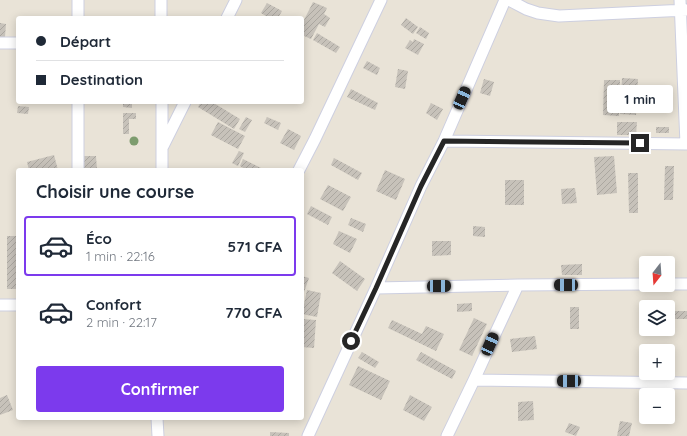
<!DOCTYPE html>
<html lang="fr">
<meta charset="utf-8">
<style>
:root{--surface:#fff;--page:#f6f6f7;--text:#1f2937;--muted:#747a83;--line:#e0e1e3;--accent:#7c3aed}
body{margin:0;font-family:Quicksand,sans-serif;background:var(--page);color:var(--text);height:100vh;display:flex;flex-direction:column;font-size:15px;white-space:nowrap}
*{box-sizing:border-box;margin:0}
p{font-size:13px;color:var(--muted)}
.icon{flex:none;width:22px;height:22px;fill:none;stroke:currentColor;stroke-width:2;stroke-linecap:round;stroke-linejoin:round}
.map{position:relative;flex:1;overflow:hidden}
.panel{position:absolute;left:16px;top:168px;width:288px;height:252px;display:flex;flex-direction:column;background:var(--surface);border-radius:4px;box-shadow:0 2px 10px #0003}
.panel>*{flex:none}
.top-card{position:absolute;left:16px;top:16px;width:288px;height:88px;border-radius:4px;box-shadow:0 2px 10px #0003;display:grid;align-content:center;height:88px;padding:0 20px;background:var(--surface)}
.needle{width:26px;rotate:197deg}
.buttons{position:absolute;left:639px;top:256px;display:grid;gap:8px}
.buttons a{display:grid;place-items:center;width:36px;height:36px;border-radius:4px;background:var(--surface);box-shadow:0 2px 10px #0003;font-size:20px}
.end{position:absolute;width:18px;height:18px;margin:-9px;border:5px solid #262626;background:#fff;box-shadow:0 0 0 2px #fff}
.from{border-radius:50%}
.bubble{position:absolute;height:28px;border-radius:4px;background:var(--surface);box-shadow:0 2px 10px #0003;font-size:13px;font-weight:700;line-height:28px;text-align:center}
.car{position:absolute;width:12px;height:24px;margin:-12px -6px;border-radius:5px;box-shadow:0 0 3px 1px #0007;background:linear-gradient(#222 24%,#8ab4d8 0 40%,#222 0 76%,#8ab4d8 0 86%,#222 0)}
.top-card b{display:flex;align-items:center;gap:14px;height:38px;font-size:15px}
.top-card b+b{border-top:1px solid var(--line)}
.top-card i{width:10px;height:10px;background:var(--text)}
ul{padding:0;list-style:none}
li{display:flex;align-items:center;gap:12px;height:60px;margin:0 8px 6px;padding:0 12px;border:2px solid transparent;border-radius:4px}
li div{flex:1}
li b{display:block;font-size:15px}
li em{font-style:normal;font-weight:700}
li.selected{border-color:var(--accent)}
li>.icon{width:36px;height:36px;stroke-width:1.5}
h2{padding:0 20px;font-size:18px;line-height:48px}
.primary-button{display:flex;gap:8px;margin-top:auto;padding:8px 20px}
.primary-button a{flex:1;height:46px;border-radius:4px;background:var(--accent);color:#fff;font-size:16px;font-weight:700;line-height:46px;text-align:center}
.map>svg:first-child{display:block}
</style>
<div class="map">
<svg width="687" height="436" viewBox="0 0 687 436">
<defs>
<pattern id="building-hatch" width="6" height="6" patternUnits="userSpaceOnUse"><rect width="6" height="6" fill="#c7c2ba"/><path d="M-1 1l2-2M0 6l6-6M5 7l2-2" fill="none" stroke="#aba7a0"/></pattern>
</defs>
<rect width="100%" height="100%" fill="#e9e3d7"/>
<path fill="url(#building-hatch)" d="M313,2L327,8L324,14L330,18L325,27L319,24L311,39L302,35V24Z
M267,3L282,11L278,18H269L261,13Z
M406,18L418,27L413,34L401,25Z
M0,23L6,24L5,37H0Z
M420,27L429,33L426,39L416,33Z
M317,33L340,47L336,53L313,40Z
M414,39L424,44L418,55L405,48L410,40L413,42Z
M367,61L380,68L377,75L363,68Z
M398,69L408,71L405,89L395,87Z
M622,78L638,79L636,115L620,114Z
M484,79L494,82L490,96L480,93Z
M604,80H620L619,116L603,115Z
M351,89L378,103L375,110L347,97Z
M123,102H132V108L123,107Z
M201,102H212L240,119L234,129L198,107Z
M431,103L443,109L437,120L426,113Z
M18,106L29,107L28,114L17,113Z
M123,113H136V119H129V134H123Z
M246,117L252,120L245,132L239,129Z
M267,117L281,123L278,130L264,123Z
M218,122L245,136L238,149L211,135Z
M617,122H637L636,135H617Z
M656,127H669V133H656Z
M288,129L301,136L294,150L280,143Z
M239,151L244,153L238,166L232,163Z
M54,155L58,170H29L27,162Z
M83,156H96L97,170H84Z
M614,156L617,193L597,195L594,157Z
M334,158L362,173L358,180L331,165Z
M243,159L265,170H247L240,166Z
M665,166H674L673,200H664Z
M385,170L405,179L396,200L376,191Z
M628,173H638V213H629Z
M505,180H524V205H505Z
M328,185L351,197L343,211L320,199Z
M575,188L577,203L562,204L561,189Z
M311,206L332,217L328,225L307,214Z
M351,218L366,224L363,232L348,225Z
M473,226L485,227V237L473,236Z
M339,231L357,239L350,253L333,244Z
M7,236H18V289H7Z
M432,241H451V255L432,256Z
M340,261L365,279L357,291L332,273Z
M582,264V275H562L561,265Z
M302,276L309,278L304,292L302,291Z
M307,290L321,293L317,317L302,314Z
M472,303V311L457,312V304Z
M570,307H579V329H570Z
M668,311H687V319H668Z
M474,318L487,324L472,356L459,350Z
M302,319L316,320L314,348L302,347Z
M392,320L422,334L426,326L444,334L436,351L388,328Z
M535,336L537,349L512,352L510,339Z
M362,352L379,362L375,368L358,358Z
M421,352L456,371L452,379L416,360Z
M358,366L390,381L381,400L349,385Z
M7,395L13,410L0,415V398Z
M410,395L432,407L424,421L403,410Z
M533,401L534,420L518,421V402Z
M620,421L632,423L629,436H617Z
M569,423L580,427L576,436L565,432Z
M270,432L289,433V436H270Z"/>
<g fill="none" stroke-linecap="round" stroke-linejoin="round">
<g stroke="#cdcfe0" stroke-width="13">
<path id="street" d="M509,0L526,9L538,13L559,16L687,10
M680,0L686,144
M78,18V0
M161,18V0
M227,18L236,0
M0,43H18
M162,102V170
M444,141L687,144
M163,146L185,102
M78,170V102
M299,170L315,139L381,0
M668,284H687
M376,288L518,285L646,284
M0,305H18
M474,380L687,383
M157,418L158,436
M308,436L376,288L421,186L444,141L505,0
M447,436L474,380L496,332L518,285"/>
</g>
<use href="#street" stroke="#fff" stroke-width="11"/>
</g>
<circle fill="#7d9c6e" cx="134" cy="141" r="4.5"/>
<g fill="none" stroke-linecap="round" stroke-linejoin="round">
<path stroke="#262626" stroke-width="5" d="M351,341L376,288L421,186L444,141L640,143"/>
</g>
</svg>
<div class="buttons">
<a><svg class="needle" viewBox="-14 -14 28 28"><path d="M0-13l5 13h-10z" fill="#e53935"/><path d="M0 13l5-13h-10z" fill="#747a83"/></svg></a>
<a><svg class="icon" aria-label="layers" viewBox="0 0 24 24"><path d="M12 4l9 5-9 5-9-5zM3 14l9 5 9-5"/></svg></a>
<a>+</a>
<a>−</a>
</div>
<i class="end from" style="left:351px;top:341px"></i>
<i class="end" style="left:640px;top:143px"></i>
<div class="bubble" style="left:607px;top:85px;width:66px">1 min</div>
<i class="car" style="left:462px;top:98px;rotate:24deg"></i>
<i class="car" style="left:566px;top:285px;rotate:270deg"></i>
<i class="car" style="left:439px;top:286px;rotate:89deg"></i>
<i class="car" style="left:490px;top:344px;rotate:24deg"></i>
<i class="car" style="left:569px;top:381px;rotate:270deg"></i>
<div class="top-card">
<b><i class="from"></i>Départ</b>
<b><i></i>Destination</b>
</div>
<section class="panel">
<h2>Choisir une course</h2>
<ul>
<li class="selected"><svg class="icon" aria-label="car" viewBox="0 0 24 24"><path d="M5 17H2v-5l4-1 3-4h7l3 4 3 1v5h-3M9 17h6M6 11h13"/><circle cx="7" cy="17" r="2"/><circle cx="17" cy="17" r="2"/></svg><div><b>Éco</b><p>1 min · 22:16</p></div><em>571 CFA</em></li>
<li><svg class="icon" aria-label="car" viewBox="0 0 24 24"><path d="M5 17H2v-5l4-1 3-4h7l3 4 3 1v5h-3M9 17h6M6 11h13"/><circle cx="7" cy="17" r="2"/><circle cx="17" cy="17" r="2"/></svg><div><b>Confort</b><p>2 min · 22:17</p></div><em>770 CFA</em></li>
</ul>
<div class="primary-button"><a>Confirmer</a></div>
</section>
</div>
